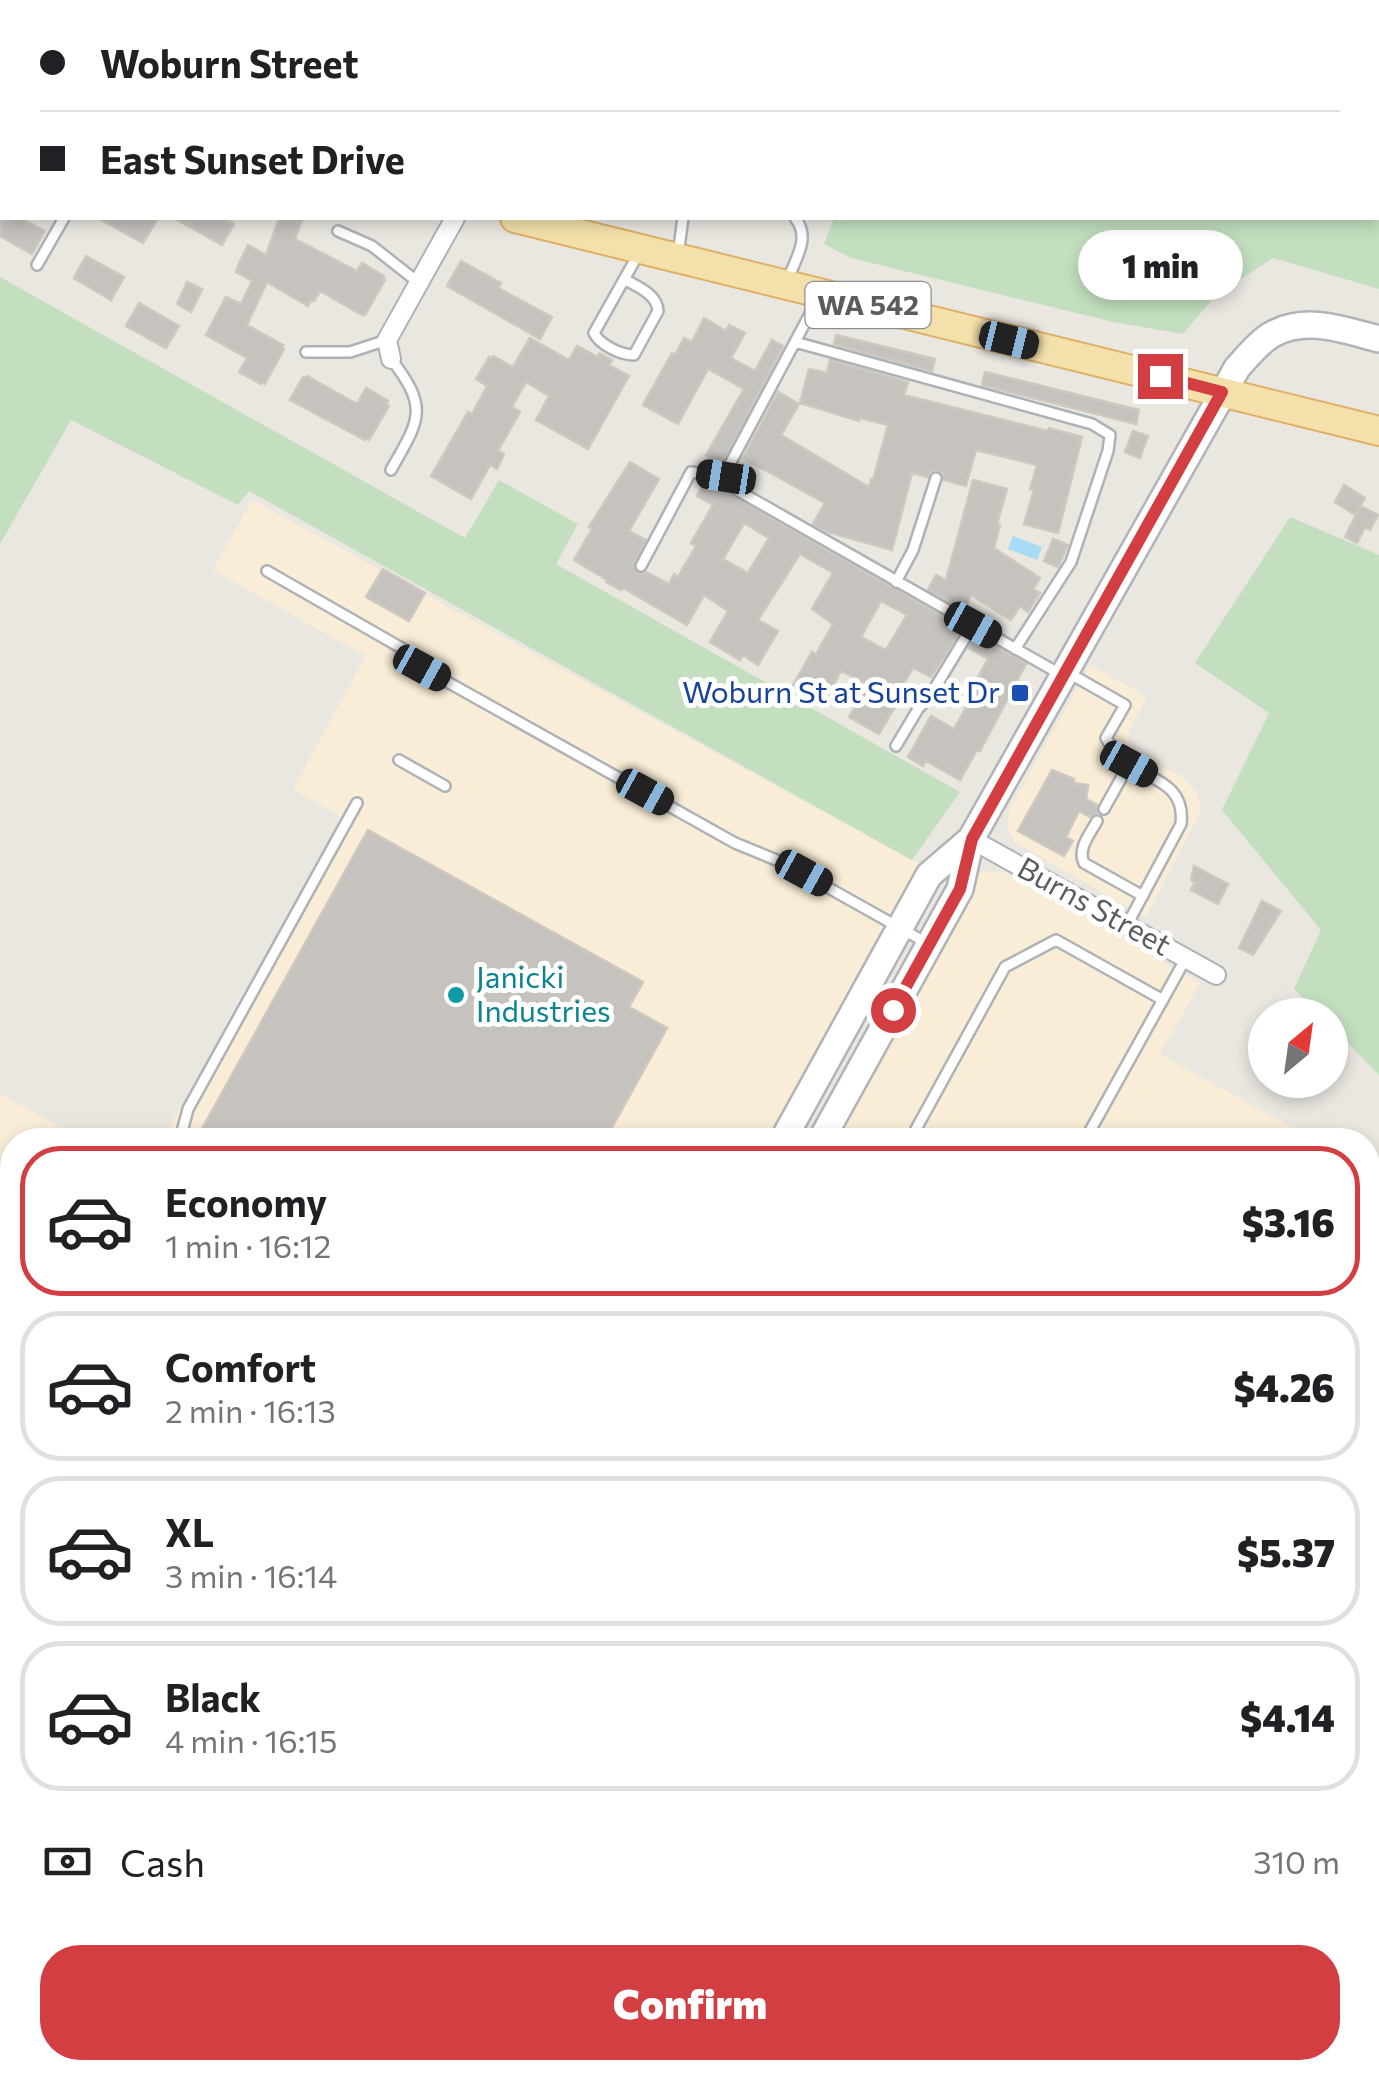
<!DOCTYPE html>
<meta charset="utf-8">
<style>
:root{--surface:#fff;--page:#f2f2f2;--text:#202124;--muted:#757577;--line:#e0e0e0;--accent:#d33e43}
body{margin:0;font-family:Commissioner,sans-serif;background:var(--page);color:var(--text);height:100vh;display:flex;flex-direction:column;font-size:38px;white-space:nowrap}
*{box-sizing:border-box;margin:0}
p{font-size:32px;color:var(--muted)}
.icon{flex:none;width:55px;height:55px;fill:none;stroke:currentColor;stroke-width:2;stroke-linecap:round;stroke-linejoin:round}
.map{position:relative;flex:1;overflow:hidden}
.side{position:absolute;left:0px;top:1128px;width:1380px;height:952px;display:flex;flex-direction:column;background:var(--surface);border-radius:40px 40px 0 0;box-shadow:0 5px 15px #0003}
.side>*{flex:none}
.top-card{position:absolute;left:0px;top:0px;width:1380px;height:220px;box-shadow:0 5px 15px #0003;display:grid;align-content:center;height:220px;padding:0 40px;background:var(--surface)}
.needle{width:65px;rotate:29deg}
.fabs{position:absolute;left:1248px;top:998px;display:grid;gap:20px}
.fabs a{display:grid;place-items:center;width:100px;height:100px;border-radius:50%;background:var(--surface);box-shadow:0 5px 15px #0003;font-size:50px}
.end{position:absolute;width:45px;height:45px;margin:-22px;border:12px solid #d33e43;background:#fff;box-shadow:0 0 0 5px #fff}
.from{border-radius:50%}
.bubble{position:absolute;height:70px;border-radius:35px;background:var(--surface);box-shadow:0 5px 15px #0003;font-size:32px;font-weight:800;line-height:70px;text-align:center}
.car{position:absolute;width:30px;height:60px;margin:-30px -15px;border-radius:12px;box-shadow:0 0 8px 2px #0007;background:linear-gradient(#222 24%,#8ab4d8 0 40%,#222 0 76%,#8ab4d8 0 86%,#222 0)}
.top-card b{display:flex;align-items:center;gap:35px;height:95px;font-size:38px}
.top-card b+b{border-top:2px solid var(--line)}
.top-card i{width:25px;height:25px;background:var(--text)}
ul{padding:18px 0 0;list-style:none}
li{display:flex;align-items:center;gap:30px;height:150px;margin:0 20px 15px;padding:0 20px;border:5px solid var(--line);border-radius:40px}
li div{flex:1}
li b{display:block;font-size:38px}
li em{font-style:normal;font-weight:800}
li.active{border-color:var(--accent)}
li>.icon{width:90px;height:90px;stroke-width:1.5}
.pay{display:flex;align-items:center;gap:25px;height:110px;padding:0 40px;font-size:38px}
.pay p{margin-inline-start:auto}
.button{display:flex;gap:20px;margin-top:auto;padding:20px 40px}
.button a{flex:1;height:115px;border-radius:40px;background:var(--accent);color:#fff;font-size:40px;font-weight:800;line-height:115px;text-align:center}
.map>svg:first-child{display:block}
</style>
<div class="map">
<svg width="1379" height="2078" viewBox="0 0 1379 2078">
<rect width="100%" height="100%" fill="#eae7e1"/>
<path fill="#f9edd7" d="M252,500L926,868L775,1140H162L343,818L293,789L366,656L213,570Z
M1090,665L1147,697L1130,728L1128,741L1136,752L1185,779L1197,794L1200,804L1199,815L1146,917L1016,843L1008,829L1009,810Z
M984,871L1003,872L1200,983L1160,1054L1314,1140H829L976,876Z
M0,1094L84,1140H12V1520L0,1513Z
M1368,1170L1379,1177V1598L1368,1592Z
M0,1560L12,1566V2068H925L910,2078H0Z"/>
<path fill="#c3dfbf" d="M384,0H1379V289L1273,258L1214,297L1183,334L1113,322L851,258L824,244L834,218H1378V2H391Z
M0,277L465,538L499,480L578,524L556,564L960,792L912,860L249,491L238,505L71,420L0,544Z
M1290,517L1379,555V1075L1330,1025V1015H1320L1294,989L1321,930L1222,810L1269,713L1195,663Z
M1368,1938L1379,1957V2078H910L925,2068H1368Z"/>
<path fill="#a7dbf4" d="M1013,536L1042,547L1037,560L1008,549Z"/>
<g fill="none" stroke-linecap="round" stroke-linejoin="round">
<path stroke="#a7dbf4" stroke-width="5" d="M1156,0L1158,2
M1378,187H1379"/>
</g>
<path fill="#c6c2be" stroke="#cec8c0" stroke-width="2.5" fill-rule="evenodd" d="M0,218H20L45,231L32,254L0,236Z
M98,218H158L143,243Z
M174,218H222L234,224L222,245Z
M279,218H303L295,239L357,271L362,263L384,276L383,278L385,280L365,315H362L320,291L314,301L311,300L308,306L267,282L247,325L283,345L282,348L284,349L265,384L262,382L261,384L239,372L247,358L206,335L226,297L241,304L252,281L236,272L239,264L248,245L266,255Z
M86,256L124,277L111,300L74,278Z
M461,261L501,283L498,288L552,317L540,339L447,286Z
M187,282L202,289L191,312L177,304Z
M139,303L179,326L166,348L126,326Z
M704,318L726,331L729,325L745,333L731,358L755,371L772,340L783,346L722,464L706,455L744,389L708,369L678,424L643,405L672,353L675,355L684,338L692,342Z
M836,335L935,359L932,371L834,344Z
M530,338L569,360L577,346L598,357L599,353L612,360L609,365L629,376L588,449L536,420L549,396L526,382L512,407L520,412L498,451L504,454L497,469L490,465L471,499L431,476L468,412L472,414L487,386L476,379L489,357L492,358L493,356L513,367Z
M830,360L908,382L904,395L1048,431L1049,428L1082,437L1058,533L1024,524L1034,490L1030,489L1037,465L976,450L966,486L944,480L943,473L938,470L931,471L928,477L912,473L892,550L828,532L813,524L825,503L743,458L778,392L799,404L781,435L869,487L871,479L873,480L888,425L860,418L859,421L800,403L809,369L827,373Z
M985,372L1139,410L1136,424L982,385Z
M307,376L357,404L366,388L388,401L386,404L389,406L369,440L366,438L365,440L290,400L303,377L306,378Z
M1133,431L1148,436L1140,458L1125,452Z
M630,462L659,479L629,531L646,540L633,565L638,574L646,572L669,584L674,574L678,577L696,546L691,543L713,505L697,496L705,482L711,483L962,628L931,677L913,668L895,698L899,700L879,734L849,717L868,685L841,671L824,702L793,685L812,652L816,654L833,624L812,609L833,573L800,554L758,620L778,631L758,665L743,655L740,660L710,642L728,611L704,595L687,625L623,588L621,590L606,582L607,580L574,560L592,529L589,527ZM744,523L769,538L748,573L723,559ZM881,601L907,615L886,650L861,637Z
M973,480L1007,489L997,524L1000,525L994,548L1040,578L1033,589L1040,593L1028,612L1020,606L1011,620L971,595L964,610L928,590L936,575L946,580Z
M1344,485L1365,498L1360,506L1378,515L1370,530L1365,527L1357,543L1345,537L1359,509L1355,515L1335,502Z
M1053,539L1068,545L1058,567L1044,561Z
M383,569L425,593L409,621L366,597Z
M976,636L1026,664L980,751L977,750L960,780L926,761L923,766L908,757L931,716L954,729L969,702L965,700L988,659L969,648Z
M1052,770L1074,779V783L1088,785L1086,799L1097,805V813L1090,817L1079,811L1066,837L1073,841L1064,856L1018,831Z
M368,830L643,982L629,1007L667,1028L605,1140H206L198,1136Z
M1194,866L1228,884L1218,904L1191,890L1195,882L1191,880Z
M1262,901L1281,911L1253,955L1239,948Z"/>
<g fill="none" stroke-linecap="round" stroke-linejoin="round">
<g stroke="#aeb2b5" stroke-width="14">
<path id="service" d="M173,1L179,2
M338,231L372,246L419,283
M678,255L683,218
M37,265L64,218
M624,279C638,287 657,294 658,311L634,355C621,355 600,345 594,333L640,251
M788,279C796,258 811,237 795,218
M820,295L731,462C723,486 732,487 751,498L1060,674
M795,342L1092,424L1110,435L1108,451L1071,562L1015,649
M306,352H350L387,340
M391,470C419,420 430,409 391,359
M641,566L691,472L726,477
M267,571L405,650
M896,582L913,550L936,478
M401,656L735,843L786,864L925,942
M1067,672L1125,705L1106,738C1110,745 1115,753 1120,758C1145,780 1186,780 1181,824L1127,925
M896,746L918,709L930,696L973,625
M399,760L445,786
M1104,809L1129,764
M1097,821C1090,834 1077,849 1084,863L1143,896
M184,1140L183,1128L188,1109L357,803
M910,1140L1005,967L1056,940L1163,1000
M1085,1140L1186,958
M1368,1377L1379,1356
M1368,1464L1378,1470
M0,1756L12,1763
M122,2078L133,2068
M421,2078L427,2068
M549,2078L555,2068"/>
</g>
<g stroke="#aeb2b5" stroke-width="22">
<path id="minor" d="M391,359L387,340L455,218
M971,839L1216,975
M1368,1618L1379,1624
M0,1633L12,1610
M0,1976L12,1997
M59,2068L68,2078
M488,2068L507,2078
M671,2078L677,2068"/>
</g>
<g stroke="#b0b4b7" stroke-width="30">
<path id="secondary" d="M783,1140L929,875L971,839
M821,1140L960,889L971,839L1237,368C1247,357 1258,343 1271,335C1306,315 1344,330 1379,339
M0,1532L12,1539
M1368,1861L1379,1859
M1368,1886L1379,1885
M265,2078L271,2068
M298,2078L304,2068"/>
</g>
<g stroke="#dfaf65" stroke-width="32">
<path id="primary" d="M0,138H2
M515,218L1379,431"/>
</g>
<path stroke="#9bc1a2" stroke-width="2.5" stroke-dasharray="10 5" stroke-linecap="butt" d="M735,0L756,2
M1070,2H1081
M1368,2040H1379
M1162,2078L1198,2068"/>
<use href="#service" stroke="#fff" stroke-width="9"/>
<use href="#minor" stroke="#fff" stroke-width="18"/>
<use href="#secondary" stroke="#fff" stroke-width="25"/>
<use href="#primary" stroke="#f4e0ab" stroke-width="28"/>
</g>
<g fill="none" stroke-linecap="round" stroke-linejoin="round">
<path stroke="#d33e43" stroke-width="12" d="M893,1010L960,889L972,839L1222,392L1160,376"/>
</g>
<rect fill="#1a4fb4" stroke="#fff" stroke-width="4" x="1010" y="683" width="20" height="20" rx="5"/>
<circle fill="#0f9aa8" stroke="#fff" stroke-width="4" cx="456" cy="995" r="10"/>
<g text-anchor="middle" stroke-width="10" stroke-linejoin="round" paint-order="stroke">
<rect fill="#fff" stroke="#8b8e90" stroke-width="2.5" x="805.5" y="282" width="125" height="46" rx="8"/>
<g font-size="28" font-weight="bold" fill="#595d60">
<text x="868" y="315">WA 542</text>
</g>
<g font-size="30" fill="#164399" stroke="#fff" text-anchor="end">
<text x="1000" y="703">Woburn St at Sunset Dr</text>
</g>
<g font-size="30" fill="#595d60" stroke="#fff">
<text transform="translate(1094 907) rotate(29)" y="10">Burns Street</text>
</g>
<g font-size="30" fill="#0d838f" stroke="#fff" text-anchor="start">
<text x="476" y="988">Janicki<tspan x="476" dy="34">Industries</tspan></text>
</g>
</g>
</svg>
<div class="fabs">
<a><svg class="needle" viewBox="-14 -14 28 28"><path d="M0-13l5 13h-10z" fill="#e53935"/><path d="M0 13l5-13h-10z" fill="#757577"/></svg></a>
</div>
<i class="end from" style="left:893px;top:1010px"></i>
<i class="end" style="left:1160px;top:376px"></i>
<div class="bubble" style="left:1078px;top:230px;width:165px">1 min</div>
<i class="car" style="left:1009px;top:340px;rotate:104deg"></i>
<i class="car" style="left:726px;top:477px;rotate:279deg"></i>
<i class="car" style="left:973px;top:625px;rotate:119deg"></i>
<i class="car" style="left:422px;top:668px;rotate:119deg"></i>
<i class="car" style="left:1129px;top:764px;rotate:119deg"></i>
<i class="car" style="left:645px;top:792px;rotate:119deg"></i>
<i class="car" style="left:804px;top:873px;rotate:119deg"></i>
<div class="top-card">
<b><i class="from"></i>Woburn Street</b>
<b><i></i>East Sunset Drive</b>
</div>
<section class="side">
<ul>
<li class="active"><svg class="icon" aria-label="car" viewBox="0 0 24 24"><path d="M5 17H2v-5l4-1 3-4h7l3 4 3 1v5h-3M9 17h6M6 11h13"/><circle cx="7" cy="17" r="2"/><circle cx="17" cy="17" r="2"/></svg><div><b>Economy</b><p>1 min · 16:12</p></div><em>$3.16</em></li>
<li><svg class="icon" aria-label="car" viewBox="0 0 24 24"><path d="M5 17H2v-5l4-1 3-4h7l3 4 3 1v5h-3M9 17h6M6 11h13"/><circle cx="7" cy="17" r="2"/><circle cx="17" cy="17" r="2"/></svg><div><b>Comfort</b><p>2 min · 16:13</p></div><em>$4.26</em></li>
<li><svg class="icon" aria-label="car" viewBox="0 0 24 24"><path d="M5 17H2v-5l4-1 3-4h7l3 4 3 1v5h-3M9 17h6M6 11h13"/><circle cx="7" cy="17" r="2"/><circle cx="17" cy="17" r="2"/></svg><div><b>XL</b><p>3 min · 16:14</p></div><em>$5.37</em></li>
<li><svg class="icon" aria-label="car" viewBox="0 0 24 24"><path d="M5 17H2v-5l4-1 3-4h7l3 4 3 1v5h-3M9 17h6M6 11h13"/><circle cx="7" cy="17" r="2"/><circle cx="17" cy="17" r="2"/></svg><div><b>Black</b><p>4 min · 16:15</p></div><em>$4.14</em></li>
</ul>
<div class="pay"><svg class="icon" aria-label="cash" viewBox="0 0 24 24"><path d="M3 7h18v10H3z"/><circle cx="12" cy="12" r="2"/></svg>Cash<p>310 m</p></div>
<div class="button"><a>Confirm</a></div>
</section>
</div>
